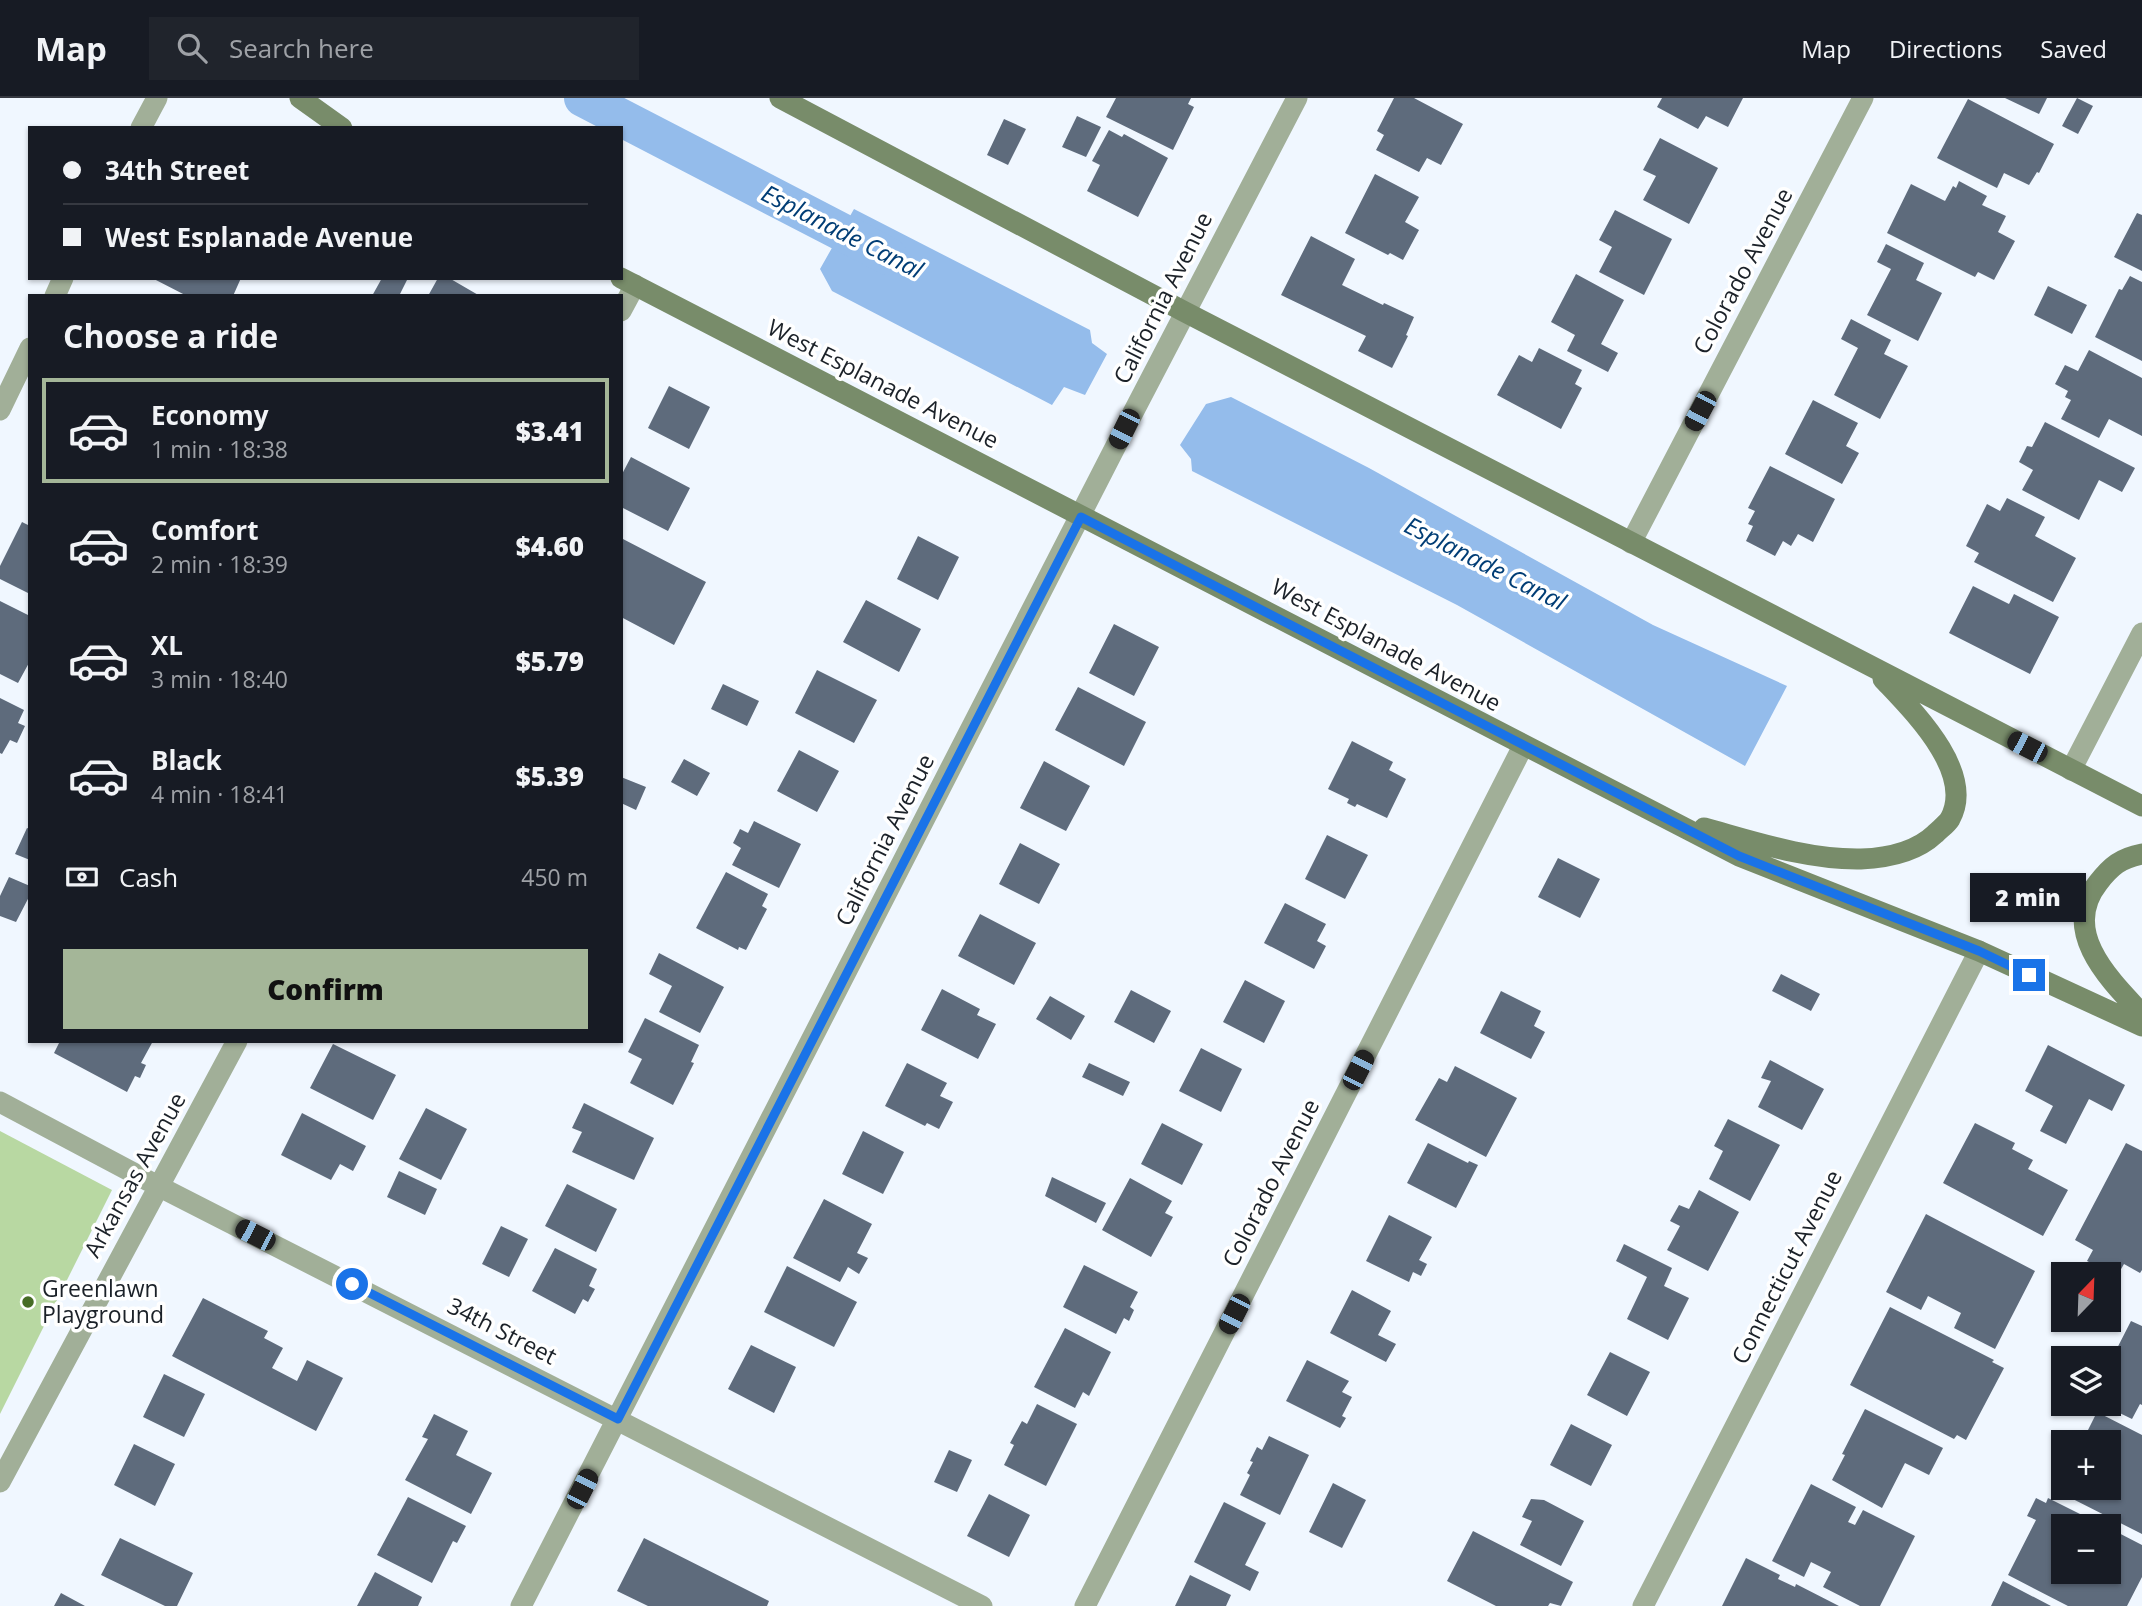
<!DOCTYPE html>
<meta charset="utf-8">
<style>
:root{--surface:#171b24;--page:#20242c;--text:#f1f3f6;--muted:#9ea1a6;--line:#363941;--accent:#a4b698}
body{margin:0;font-family:"Open Sans",sans-serif;background:var(--page);color:var(--text);height:100vh;display:flex;flex-direction:column;font-size:26px;white-space:nowrap}
*{box-sizing:border-box;margin:0}
p{font-size:23px;color:var(--muted)}
.icon{flex:none;width:38px;height:38px;fill:none;stroke:currentColor;stroke-width:2;stroke-linecap:round;stroke-linejoin:round}
.map{position:relative;flex:1;overflow:hidden}
.drawer{position:absolute;left:28px;top:196px;width:595px;height:749px;display:flex;flex-direction:column;background:var(--surface);border-radius:0px;box-shadow:0 2px 5px #0004}
.drawer>*{flex:none}
.top-card{position:absolute;left:28px;top:28px;width:595px;height:154px;border-radius:0px;box-shadow:0 2px 5px #0004;display:grid;align-content:center;height:154px;padding:0 35px;background:var(--surface)}
.needle{width:46px;rotate:23deg}
.buttons{position:absolute;left:2051px;top:1164px;display:grid;gap:14px}
.buttons a{display:grid;place-items:center;width:70px;height:70px;border-radius:0px;background:var(--surface);box-shadow:0 2px 5px #0004;font-size:35px}
.end{position:absolute;width:32px;height:32px;margin:-16px;border:9px solid #1a73e8;background:#fff;box-shadow:0 0 0 4px #fff}
.from{border-radius:50%}
.bubble{position:absolute;height:49px;border-radius:0px;background:var(--surface);box-shadow:0 2px 5px #0004;font-size:23px;font-weight:800;line-height:49px;text-align:center}
.car{position:absolute;width:21px;height:42px;margin:-21px -10px;border-radius:9px;box-shadow:0 0 5px 2px #0007;background:linear-gradient(#222 24%,#8ab4d8 0 40%,#222 0 76%,#8ab4d8 0 86%,#222 0)}
.top-card b{display:flex;align-items:center;gap:24px;height:66px;font-size:26px}
.top-card b+b{border-top:2px solid var(--line)}
.top-card i{width:18px;height:18px;background:var(--text)}
ul{padding:0;list-style:none}
li{display:flex;align-items:center;gap:21px;height:105px;margin:0 14px 10px;padding:0 21px;border:4px solid transparent;border-radius:0px}
li div{flex:1}
li b{display:block;font-size:26px}
li em{font-style:normal;font-weight:800}
li.on{border-color:var(--accent)}
li>.icon{width:63px;height:63px;stroke-width:1.5}
h2{padding:0 35px;font-size:32px;line-height:84px}
.pay{display:flex;align-items:center;gap:18px;height:77px;padding:0 35px;font-size:26px}
.pay p{margin-inline-start:auto}
.primary-button{display:flex;gap:14px;margin-top:auto;padding:14px 35px}
.primary-button a{flex:1;height:80px;border-radius:0px;background:var(--accent);color:#111;font-size:28px;font-weight:800;line-height:80px;text-align:center}
header{display:flex;align-items:center;gap:42px;box-sizing:border-box;height:98px;padding:0 35px;background:var(--surface);border-bottom:2px solid var(--line)}
header strong{font-size:33px}
nav{display:flex;gap:38px;margin-inline-start:auto;font-size:24px}
.search{width:490px;height:63px;background:var(--page);display:flex;align-items:center;gap:18px;box-sizing:border-box;padding:0 24px;border-radius:0px;color:var(--muted);font-size:26px}
.map>svg:first-child{display:block}
</style>
<header>
<strong>Map</strong>
<div class="search"><svg class="icon" aria-label="search" viewBox="0 0 24 24"><circle cx="10" cy="10" r="6"/><path d="M15 15l6 6"/></svg>Search here</div>
<nav><a>Map</a><a>Directions</a><a>Saved</a></nav>
</header>
<div class="map">
<svg width="2142" height="1508" viewBox="0 0 2142 1508">
<rect width="100%" height="100%" fill="#f0f7ff"/>
<path fill="#b8d8a2" d="M0,1033L112,1092L0,1316Z"/>
<path fill="#94bceb" d="M854,111L1090,232L1092,245L1107,256L1085,297L1064,289L1052,307L832,193L820,171Z
M1231,299L1369,370L1653,527L1787,588L1745,668L1457,507L1192,373L1191,361L1180,347L1206,306Z"/>
<g fill="none" stroke-linecap="round" stroke-linejoin="round">
<path stroke="#94bceb" stroke-width="38" d="M583,0L888,158"/>
</g>
<path fill="#5e6b7c" d="M1116,0H1191L1188,6L1194,9L1173,52L1106,19Z
M1394,0H1414L1463,26L1441,67L1427,60L1419,74L1376,52L1384,37L1377,33Z
M1662,0H1743L1728,29L1706,18L1698,31L1657,9Z
M2005,0H2047L2039,16Z
M2077,0L2093,8L2078,36L2062,28Z
M1968,1L2054,46L2039,75L2037,74L2029,87L2004,75L1997,90L1937,60Z
M1077,18L1101,29L1086,59L1062,49Z
M1004,21L1026,31L1008,67L987,57Z
M1109,32L1122,39L1124,36L1168,60L1138,119L1087,93L1100,67L1092,63Z
M1660,40L1718,70L1689,126L1643,102L1656,78L1643,72Z
M1375,76L1419,99L1405,124L1419,132L1403,162L1390,155L1388,157L1345,135Z
M1959,83L1987,98L1982,107L2006,118L1998,134L2015,143L1994,182L1978,174L1975,179L1887,135L1911,86L1945,103L1953,88L1956,90Z
M1615,112L1672,141L1644,197L1599,174L1612,149L1599,142Z
M2137,115L2142,117V173L2114,159Z
M1311,138L1355,161L1342,187L1383,207L1384,205L1414,219L1406,237L1408,238L1392,270L1358,253L1366,238L1281,197Z
M1886,146L1924,165L1916,182L1942,195L1918,243L1867,217L1891,171L1877,164Z
M1576,176L1624,202L1601,246L1618,255L1608,274L1567,253L1575,237L1551,224Z
M2130,178L2142,184V263L2095,239L2119,191L2122,192Z
M152,180H241L233,198H187Z
M382,180H408L399,198H372Z
M438,180H449L480,198H428Z
M2048,188L2087,207L2072,236L2034,217Z
M1851,221L1891,242L1884,256L1908,268L1880,321L1834,297L1858,250L1841,241Z
M1539,250L1582,272L1575,286L1582,290L1561,331L1497,297L1519,257L1532,264Z
M2089,252L2142,280V338L2109,321L2099,340L2061,321L2071,302L2065,299L2068,293L2055,286L2065,267L2078,273Z
M669,288L710,309L689,351L648,330Z
M1813,302L1858,325L1846,348L1859,355L1842,386L1785,356Z
M2045,324L2135,370L2122,394L2099,382L2079,422L2022,392L2033,372L2019,364L2027,348L2032,349Z
M631,359L690,390L668,433L621,409V378Z
M1770,368L1835,401L1813,444L1798,436L1791,448L1783,443L1775,458L1746,443L1753,428L1748,426L1755,413L1748,410Z
M2007,400L2045,419L2035,438L2076,460L2053,504L1974,464L1979,455L1966,448L1987,406L2000,413Z
M22,424L30,428V496L0,481V468Z
M918,438L959,459L938,502L897,481Z
M621,440L706,484L674,547L621,519Z
M1973,488L2009,506L2014,496L2059,519L2030,576L1949,535Z
M866,502L921,531L899,574L843,544Z
M0,503L30,518V563L18,585L0,576Z
M1114,526L1159,549L1134,598L1089,575Z
M817,572L877,602L854,645L795,615Z
M723,586L759,603L747,628L711,611Z
M1078,589L1146,624L1124,668L1055,632Z
M0,600L24,612L18,625L25,628L17,645L10,642L2,656L0,655Z
M1352,643L1393,664L1389,672L1406,681L1387,720L1357,706L1355,709L1347,705L1349,701L1328,691Z
M799,652L839,673L817,714L777,693Z
M684,661L710,675L697,698L671,684Z
M1044,663L1090,688L1066,733L1020,710Z
M621,679L646,689L636,712L621,705Z
M754,723L801,746L779,790L732,767L741,750L733,745L740,731L748,735Z
M27,730L30,731V762L15,756Z
M1327,737L1368,757L1345,801L1305,781Z
M1020,745L1060,766L1039,806L999,786Z
M1558,760L1600,781L1580,820L1538,799Z
M726,774L768,796L762,808L767,811L746,852L739,849L738,852L696,830Z
M9,779L30,788V797L16,824L0,818V798Z
M1285,805L1326,826L1317,843L1326,848L1314,871L1264,845Z
M980,816L1036,845L1014,887L958,858Z
M659,855L724,889L700,935L659,914L672,888L649,876Z
M1781,876L1820,896L1811,913L1772,893Z
M1245,882L1285,903L1264,945L1223,924Z
M942,891L980,911L977,917L996,926L978,961L921,932Z
M1131,892L1171,913L1154,945L1114,924Z
M1501,893L1541,913L1534,928L1545,934L1531,961L1480,935Z
M1050,898L1085,918L1071,942L1036,921Z
M645,920L699,947L691,964L694,965L673,1007L630,985L642,961L628,954Z
M60,943H153L141,965L146,967L140,980L135,978L127,994L54,955Z
M333,946L396,977L373,1022L310,990Z
M2048,947L2125,987L2112,1013L2089,1001L2066,1046L2040,1033L2053,1008L2025,993Z
M1201,950L1242,971L1221,1014L1179,993Z
M1770,962L1824,991L1802,1032L1758,1009L1771,983L1761,980Z
M907,965L947,985L940,998L953,1004L939,1031L927,1025L925,1028L885,1008Z
M1089,965L1130,984L1123,998L1082,979Z
M1455,968L1517,1000L1486,1059L1415,1022L1439,980L1447,984Z
M584,1005L654,1040L634,1082L572,1054L582,1034L572,1030Z
M426,1010L467,1031L441,1082L399,1061Z
M302,1015L366,1048L353,1073L340,1066L331,1082L281,1057Z
M1728,1021L1780,1047L1750,1103L1709,1081L1723,1053L1714,1048Z
M1162,1025L1203,1046L1182,1087L1141,1066Z
M1975,1025L2015,1045L2012,1051L2033,1062L2028,1071L2068,1092L2043,1138L1943,1085Z
M863,1033L904,1054L883,1096L842,1076Z
M1428,1045L1468,1065L1469,1063L1478,1067L1456,1110L1407,1085Z
M2126,1045L2142,1053V1172L2140,1175L2124,1166L2117,1178L2087,1163L2093,1152L2075,1142Z
M399,1073L437,1091L425,1117L387,1099Z
M1052,1079L1106,1105L1096,1125L1045,1098Z
M1130,1080L1172,1103L1165,1115L1173,1119L1151,1159L1102,1132Z
M567,1086L617,1111L596,1154L545,1128Z
M1699,1092L1739,1114L1708,1173L1667,1152L1680,1128L1670,1123L1679,1107L1689,1111Z
M824,1101L872,1126L857,1155L868,1160L859,1176L848,1169L840,1184L793,1160Z
M1926,1116L2035,1173L1995,1251L1954,1230L1961,1215L1928,1198L1921,1212L1886,1194Z
M1389,1117L1432,1139L1419,1162L1427,1166L1421,1178L1413,1174L1409,1184L1366,1163Z
M501,1128L528,1141L509,1179L482,1166Z
M1624,1146L1672,1170L1664,1188L1689,1200L1668,1242L1627,1221L1647,1179L1616,1163Z
M555,1150L597,1171L589,1188L595,1191L588,1204L583,1201L575,1216L532,1193Z
M1084,1167L1138,1194L1130,1209L1134,1212L1129,1223L1124,1220L1116,1236L1063,1209Z
M787,1168L857,1204L834,1249L764,1214Z
M1352,1192L1391,1213L1378,1237L1396,1246L1386,1264L1330,1235Z
M203,1200L268,1233L264,1240L283,1250L272,1270L297,1283L307,1262L343,1280L316,1333L172,1258Z
M1890,1209L1994,1262L1992,1264L2004,1270L1966,1342L1957,1337L1954,1341L1850,1287Z
M2131,1223L2142,1228V1307L2140,1306L2132,1321L2101,1306H2109V1266Z
M1065,1230L1111,1254L1089,1298L1083,1294L1075,1310L1034,1289Z
M751,1247L796,1269L774,1315L728,1291Z
M1610,1254L1650,1274L1627,1318L1587,1297Z
M1307,1262L1349,1283L1342,1294L1352,1299L1342,1318L1346,1320L1340,1330L1286,1303Z
M164,1276L205,1296L184,1339L143,1319Z
M1037,1306L1077,1326L1046,1388L1004,1367L1014,1347L1010,1345L1022,1323L1027,1326Z
M1865,1311L1943,1350L1929,1377L1905,1365L1882,1410L1832,1382L1845,1357L1842,1356Z
M2097,1314L2142,1337V1436L2057,1393L2063,1380V1390H2109V1344H2082Z
M434,1316L468,1333L456,1357L492,1375L471,1416L405,1382L428,1341L422,1339Z
M1571,1326L1612,1347L1591,1388L1550,1367Z
M1269,1338L1309,1357L1280,1417L1240,1397L1250,1377L1247,1375L1253,1364L1250,1363L1257,1349L1262,1352Z
M134,1346L175,1366L155,1408L114,1387Z
M949,1352L972,1362L957,1394L934,1384Z
M1333,1385L1366,1402L1342,1450L1309,1434Z
M1811,1386L1856,1409L1848,1424L1855,1427L1863,1412L1915,1438L1880,1508H1860L1823,1489L1831,1474L1811,1464L1804,1479L1772,1463Z
M989,1396L1030,1417L1009,1459L967,1438Z
M408,1399L466,1428L457,1445L453,1443L432,1485L377,1457Z
M2036,1400L2046,1405L2048,1400L2104,1428H2063V1474H2109V1430L2142,1447V1479L2127,1508H2068L2008,1477L2036,1422L2027,1418Z
M1531,1401L1544,1402L1584,1423L1561,1468L1520,1447L1532,1423L1522,1419Z
M1224,1404L1266,1425L1245,1467L1259,1474L1250,1493L1194,1464Z
M1473,1433L1573,1484L1561,1508L1550,1505L1548,1508H1496L1447,1483Z
M120,1440L193,1475L177,1508H165L101,1477Z
M644,1440L769,1503L767,1508H648L617,1493Z
M1746,1460L1780,1477L1778,1481L1795,1489L1796,1486L1839,1508H1722Z
M375,1474L422,1499L418,1508H357Z
M1190,1477L1231,1497L1226,1508H1175Z
M2003,1483L2051,1508H1991Z
M61,1495L85,1508H54Z"/>
<g fill="none" stroke-linecap="round" stroke-linejoin="round">
<path stroke="#a1af98" stroke-width="21" d="M141,30L157,0
M55,198L63,180
M621,213L635,187
M0,312L30,250
M1631,445L1863,0
M2071,672L2142,535
M0,1004L158,1088L982,1508
M0,1384L237,943
M521,1508L1124,332L1297,0
M1085,1508L1523,648
M1643,1508L1979,853"/>
<path stroke="#788c6a" stroke-width="21" d="M300,0L342,30
M780,0L1185,214L2142,708
M621,180L1739,758L1979,853L2142,928
M1704,730C1755,744 1808,762 1861,761C1886,760 1916,754 1935,736C1940,731 1947,726 1950,721C1976,674 1912,612 1883,581
M2142,756C2121,760 2111,768 2098,785C2060,833 2109,881 2142,916"/>
</g>
<g fill="none" stroke-linecap="round" stroke-linejoin="round">
<path stroke="#1a73e8" stroke-width="9" d="M352,1186L618,1321L1081,419L1739,758L1979,853L2029,877"/>
</g>
<circle fill="#466c26" stroke="#fff" stroke-width="2.5" cx="28" cy="1204" r="7"/>
<g text-anchor="middle" stroke-width="7" stroke-linejoin="round" paint-order="stroke">
<g font-size="23" fill="#1b2128" stroke="#fff">
<text transform="translate(1743 173) rotate(-62)" y="8">Colorado Avenue</text>
<text transform="translate(1163 200) rotate(-63)" y="8">California Avenue</text>
<text transform="translate(883 286) rotate(27)" y="8">West Esplanade Avenue</text>
<text transform="translate(1386 547) rotate(28)" y="8">West Esplanade Avenue</text>
<text transform="translate(885 742) rotate(-63)" y="8">California Avenue</text>
<text transform="translate(135 1077) rotate(-61)" y="8">Arkansas Avenue</text>
<text transform="translate(1271 1085) rotate(-63)" y="8">Colorado Avenue</text>
<text transform="translate(1787 1169) rotate(-63)" y="8">Connecticut Avenue</text>
<text transform="translate(502 1233) rotate(27)" y="8">34th Street</text>
</g>
<g font-size="23" fill="#1b2128" stroke="#fff" text-anchor="start">
<text x="42" y="1199">Greenlawn<tspan x="42" dy="26">Playground</tspan></text>
</g>
<g font-size="24" font-style="italic" fill="#013d75" stroke="#fff">
<text transform="translate(842 134) rotate(27)" y="8">Esplanade Canal</text>
<text transform="translate(1485 466) rotate(27)" y="8">Esplanade Canal</text>
</g>
</g>
</svg>
<div class="buttons">
<a><svg class="needle" viewBox="-14 -14 28 28"><path d="M0-13l5 13h-10z" fill="#e53935"/><path d="M0 13l5-13h-10z" fill="#9ea1a6"/></svg></a>
<a><svg class="icon" aria-label="layers" viewBox="0 0 24 24"><path d="M12 4l9 5-9 5-9-5zM3 14l9 5 9-5"/></svg></a>
<a>+</a>
<a>−</a>
</div>
<i class="end from" style="left:352px;top:1186px"></i>
<i class="end" style="left:2029px;top:877px"></i>
<div class="bubble" style="left:1970px;top:775px;width:116px">2 min</div>
<i class="car" style="left:1700px;top:313px;rotate:208deg"></i>
<i class="car" style="left:1124px;top:331px;rotate:206deg"></i>
<i class="car" style="left:2027px;top:649px;rotate:297deg"></i>
<i class="car" style="left:1358px;top:972px;rotate:27deg"></i>
<i class="car" style="left:255px;top:1137px;rotate:297deg"></i>
<i class="car" style="left:1234px;top:1216px;rotate:207deg"></i>
<i class="car" style="left:582px;top:1391px;rotate:27deg"></i>
<div class="top-card">
<b><i class="from"></i>34th Street</b>
<b><i></i>West Esplanade Avenue</b>
</div>
<section class="drawer">
<h2>Choose a ride</h2>
<ul>
<li class="on"><svg class="icon" aria-label="car" viewBox="0 0 24 24"><path d="M5 17H2v-5l4-1 3-4h7l3 4 3 1v5h-3M9 17h6M6 11h13"/><circle cx="7" cy="17" r="2"/><circle cx="17" cy="17" r="2"/></svg><div><b>Economy</b><p>1 min · 18:38</p></div><em>$3.41</em></li>
<li><svg class="icon" aria-label="car" viewBox="0 0 24 24"><path d="M5 17H2v-5l4-1 3-4h7l3 4 3 1v5h-3M9 17h6M6 11h13"/><circle cx="7" cy="17" r="2"/><circle cx="17" cy="17" r="2"/></svg><div><b>Comfort</b><p>2 min · 18:39</p></div><em>$4.60</em></li>
<li><svg class="icon" aria-label="car" viewBox="0 0 24 24"><path d="M5 17H2v-5l4-1 3-4h7l3 4 3 1v5h-3M9 17h6M6 11h13"/><circle cx="7" cy="17" r="2"/><circle cx="17" cy="17" r="2"/></svg><div><b>XL</b><p>3 min · 18:40</p></div><em>$5.79</em></li>
<li><svg class="icon" aria-label="car" viewBox="0 0 24 24"><path d="M5 17H2v-5l4-1 3-4h7l3 4 3 1v5h-3M9 17h6M6 11h13"/><circle cx="7" cy="17" r="2"/><circle cx="17" cy="17" r="2"/></svg><div><b>Black</b><p>4 min · 18:41</p></div><em>$5.39</em></li>
</ul>
<div class="pay"><svg class="icon" aria-label="cash" viewBox="0 0 24 24"><path d="M3 7h18v10H3z"/><circle cx="12" cy="12" r="2"/></svg>Cash<p>450 m</p></div>
<div class="primary-button"><a>Confirm</a></div>
</section>
</div>
